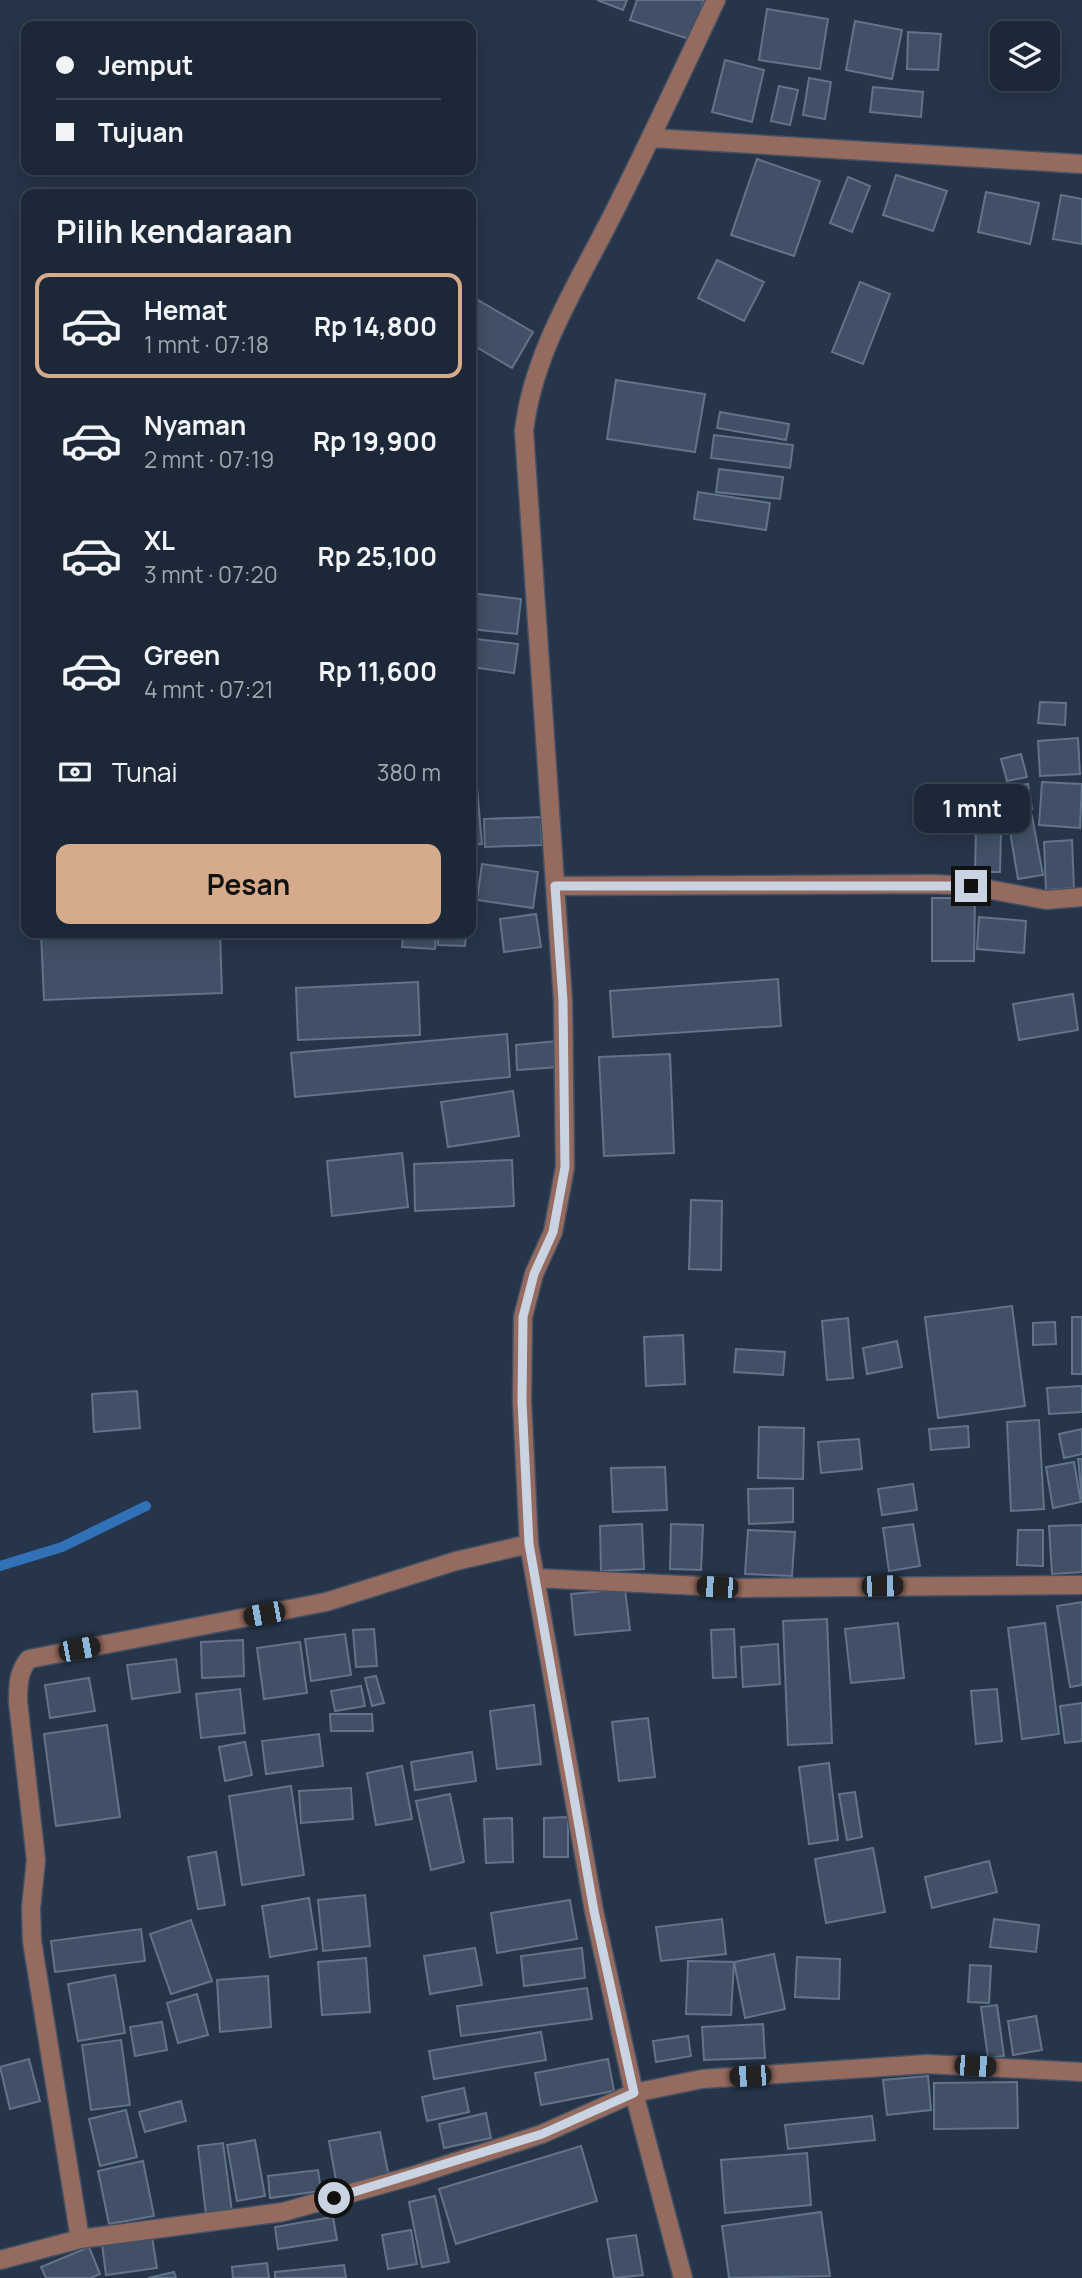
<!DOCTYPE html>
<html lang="id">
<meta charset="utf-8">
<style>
:root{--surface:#1c2837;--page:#293442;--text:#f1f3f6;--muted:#a0a6ad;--line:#3a4452;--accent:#d6ab8b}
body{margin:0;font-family:Manrope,sans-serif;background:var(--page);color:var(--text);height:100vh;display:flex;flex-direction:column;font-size:26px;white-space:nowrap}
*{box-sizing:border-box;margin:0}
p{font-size:23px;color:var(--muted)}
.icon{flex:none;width:38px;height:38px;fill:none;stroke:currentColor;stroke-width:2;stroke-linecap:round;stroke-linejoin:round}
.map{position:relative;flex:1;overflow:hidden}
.side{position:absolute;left:21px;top:189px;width:455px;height:749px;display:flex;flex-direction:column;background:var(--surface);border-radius:14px;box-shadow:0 4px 18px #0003,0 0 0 2px var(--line)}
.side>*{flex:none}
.banner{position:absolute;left:21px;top:21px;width:455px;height:154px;border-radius:14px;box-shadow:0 4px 18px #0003,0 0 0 2px var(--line);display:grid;align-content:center;height:154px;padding:0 35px;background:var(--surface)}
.controls{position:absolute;left:990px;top:21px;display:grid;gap:14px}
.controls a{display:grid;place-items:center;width:70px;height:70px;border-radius:14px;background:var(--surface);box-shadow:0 4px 18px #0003,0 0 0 2px var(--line);font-size:35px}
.end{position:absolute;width:32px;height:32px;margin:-16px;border:9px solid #cad3e1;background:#111;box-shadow:0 0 0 4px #111}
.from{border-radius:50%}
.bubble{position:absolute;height:49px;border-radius:14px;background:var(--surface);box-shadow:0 4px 18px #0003,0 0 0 2px var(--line);font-size:23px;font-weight:700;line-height:49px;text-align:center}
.car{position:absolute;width:21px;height:42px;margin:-21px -10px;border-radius:9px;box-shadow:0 0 5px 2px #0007;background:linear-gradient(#222 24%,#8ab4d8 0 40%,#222 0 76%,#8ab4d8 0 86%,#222 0)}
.banner b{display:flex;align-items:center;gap:24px;height:66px;font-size:26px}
.banner b+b{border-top:2px solid var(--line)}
.banner i{width:18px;height:18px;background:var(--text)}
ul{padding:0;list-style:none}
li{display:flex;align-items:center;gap:21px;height:105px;margin:0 14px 10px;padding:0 21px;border:4px solid transparent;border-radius:14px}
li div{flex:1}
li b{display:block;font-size:26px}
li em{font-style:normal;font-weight:700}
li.current{border-color:var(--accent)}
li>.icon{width:63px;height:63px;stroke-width:1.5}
h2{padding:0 35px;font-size:32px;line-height:84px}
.pay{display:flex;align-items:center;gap:18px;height:77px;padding:0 35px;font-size:26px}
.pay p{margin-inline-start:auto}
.primary-button{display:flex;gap:14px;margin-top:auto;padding:14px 35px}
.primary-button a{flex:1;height:80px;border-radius:14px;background:var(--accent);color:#111;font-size:28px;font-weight:700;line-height:80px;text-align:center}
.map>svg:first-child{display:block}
</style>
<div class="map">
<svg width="1082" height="2278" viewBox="0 0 1082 2278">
<rect width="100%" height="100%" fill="#263549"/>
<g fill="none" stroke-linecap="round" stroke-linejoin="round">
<path stroke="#3171b8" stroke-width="10" d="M0,1566L62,1547L146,1506"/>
</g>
<path fill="#415066" stroke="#62738a" stroke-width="2" d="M597,0H627L623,10Z
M637,0H704L692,40L630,20Z
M767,9L828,19L820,69L759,60Z
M855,21L902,30L892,79L846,70Z
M908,32L941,34L938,70L907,69Z
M725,60L764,70L752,122L712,112Z
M809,78L831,82L825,119L803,115Z
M779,86L798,90L790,125L771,121Z
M873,87L923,92L921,117L870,112Z
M757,159L820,181L794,256L731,235Z
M896,175L947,191L933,231L883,215Z
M848,177L870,186L852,232L830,223Z
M986,192L1039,203L1030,244L978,232Z
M1061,195L1082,199V244L1053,239Z
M717,260L764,282L744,321L698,298Z
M860,282L890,294L863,364L832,352Z
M471,296L533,332L512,368L471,344Z
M616,380L705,394L695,452L607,439Z
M720,412L789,424L786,440L717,428Z
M714,435L793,445L790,468L711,458Z
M719,469L783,477L780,499L716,492Z
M698,492L770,503L766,530L694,519Z
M471,593L521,599L517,634L471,629Z
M476,639L518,644L514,673L471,667Z
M1040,702L1066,703L1065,725L1038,723Z
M1078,738L1080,774L1040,776L1038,741Z
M471,754H474L482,844L471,845Z
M1021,754L1027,777L1007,781L1001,759Z
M1042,782L1082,784L1080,828L1039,825Z
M1028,784L1032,809L1003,814L999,789Z
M1032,816L1043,875L1018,879L1008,820Z
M541,817L542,845L485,847L484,819Z
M976,828L1001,829L1000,872H975Z
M1072,840L1074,888L1046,890L1044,842Z
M482,864L538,872L533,908L477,900Z
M932,898H975L974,961H932Z
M536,914L541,947L504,952L500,919Z
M979,917L1026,921L1024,953L977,949Z
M41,933H220L222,993L44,1000Z
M403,933H436L435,949L402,947Z
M438,933H466L465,946L438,945Z
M778,979L781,1026L613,1037L610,991Z
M418,982L420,1035L298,1040L296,988Z
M1073,994L1078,1030L1019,1040L1013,1004Z
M507,1034L510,1077L295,1097L291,1053Z
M557,1041L559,1067L517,1070L516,1045Z
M670,1054L674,1153L604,1156L599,1057Z
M513,1091L519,1136L448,1147L441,1102Z
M402,1153L408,1207L332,1216L327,1161Z
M512,1160L514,1206L415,1211L414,1164Z
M691,1200L722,1201L721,1270L689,1269Z
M1012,1306L1025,1406L938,1418L925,1317Z
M1072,1317H1082V1374H1072Z
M848,1318L853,1378L827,1380L822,1321Z
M1055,1322L1056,1344L1033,1345V1323Z
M683,1335L685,1384L646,1386L644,1337Z
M897,1341L902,1367L867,1374L863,1348Z
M736,1349L785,1352L783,1375L734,1372Z
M1082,1386V1412L1049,1414L1047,1388Z
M137,1391L140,1428L94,1432L92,1394Z
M1039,1420L1044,1509L1011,1511L1007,1422Z
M968,1426L969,1447L931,1450L929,1429Z
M759,1427L804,1428L803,1479L758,1478Z
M1082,1429V1454L1064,1458L1059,1434Z
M859,1439L862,1469L821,1473L818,1442Z
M1078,1459H1082V1499Z
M1074,1462L1081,1502L1053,1508L1046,1467Z
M665,1467L667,1510L613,1512L611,1468Z
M913,1484L917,1510L882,1515L878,1489Z
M793,1488V1522L749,1524L748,1489Z
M642,1524L644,1569L601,1571L600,1526Z
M671,1524L703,1525L701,1570L670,1569Z
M913,1524L920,1566L889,1571L883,1528Z
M1082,1525V1572L1052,1574L1049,1526Z
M748,1530L795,1532L792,1576L745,1574Z
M1018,1530H1043V1566L1017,1565Z
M625,1589L630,1630L575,1635L571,1594Z
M1082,1602V1685L1070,1687L1057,1606Z
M827,1619L832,1743L788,1745L783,1621Z
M898,1623L904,1678L851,1683L845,1629Z
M1045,1623L1059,1734L1022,1739L1008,1628Z
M374,1629L377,1666L356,1667L353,1630Z
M734,1629L736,1677L713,1678L711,1630Z
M345,1634L351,1675L311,1681L305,1639Z
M243,1640L244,1676L202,1678L201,1642Z
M300,1642L307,1693L264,1699L257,1648Z
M778,1644L780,1684L743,1687L741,1647Z
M176,1659L180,1692L132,1699L127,1665Z
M376,1676L384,1703L372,1706L365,1678Z
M89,1678L95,1711L50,1718L45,1685Z
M361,1686L365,1706L335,1711L331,1691Z
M240,1689L245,1733L201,1738L196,1694Z
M997,1689L1002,1741L976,1744L971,1691Z
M1082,1703V1741L1065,1743L1060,1706Z
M534,1705L541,1764L497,1769L490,1711Z
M330,1714H372L373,1731H331Z
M648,1718L655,1777L619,1781L612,1722Z
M107,1725L120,1817L56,1826L44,1734Z
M319,1734L323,1766L266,1774L262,1741Z
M245,1742L252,1775L225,1781L219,1747Z
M472,1752L476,1781L415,1790L411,1762Z
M829,1763L838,1840L809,1844L799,1767Z
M402,1766L412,1819L376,1825L367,1773Z
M291,1786L304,1875L242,1885L229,1796Z
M351,1788L353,1819L301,1823L299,1791Z
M855,1792L862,1837L847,1840L839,1794Z
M450,1794L464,1862L431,1870L416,1801Z
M568,1817V1857H544V1818Z
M512,1818L513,1862L486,1863L484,1819Z
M873,1848L885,1912L826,1923L815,1859Z
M216,1852L225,1905L198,1909L188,1857Z
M989,1861L997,1892L932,1908L925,1877Z
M365,1895L370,1946L323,1951L318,1900Z
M309,1898L317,1949L270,1957L262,1906Z
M570,1900L577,1939L497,1953L491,1913Z
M722,1919L726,1954L661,1961L656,1927Z
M994,1919L1039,1925L1036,1952L990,1947Z
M191,1920L212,1981L171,1994L150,1934Z
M141,1929L145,1961L55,1972L51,1941Z
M475,1948L482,1985L430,1994L424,1956Z
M582,1948L585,1978L524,1986L521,1956Z
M774,1954L785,2009L745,2018L734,1962Z
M797,1957L840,1959L839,1999L795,1997Z
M366,1958L370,2012L322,2015L318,1962Z
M688,1961L734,1962L731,2015L686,2014Z
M970,1965L991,1966L989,2003L968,2002Z
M115,1975L125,2033L78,2041L68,1984Z
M268,1976L271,2027L220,2032L217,1980Z
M587,1988L592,2019L461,2036L457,2006Z
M197,1994L208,2035L178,2043L167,2003Z
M997,2005L1004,2056L988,2058L981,2007Z
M1036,2016L1042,2050L1013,2055L1008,2021Z
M162,2022L167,2050L135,2056L130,2027Z
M763,2024L765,2058L704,2060L702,2027Z
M541,2032L546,2060L434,2079L429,2051Z
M688,2036L691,2056L656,2062L653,2041Z
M121,2040L130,2105L91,2110L82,2045Z
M29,2059L40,2101L10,2109L0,2067Z
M608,2059L614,2091L541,2105L535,2073Z
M928,2076L931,2110L887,2115L883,2080Z
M1017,2082L1018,2128L934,2129V2083Z
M464,2088L469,2112L427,2121L422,2097Z
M181,2101L186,2121L145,2132L139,2112Z
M126,2110L137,2157L100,2166L89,2119Z
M486,2113L491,2138L444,2148L439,2124Z
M872,2116L875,2140L788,2149L785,2125Z
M380,2132L389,2177L337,2186L329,2141Z
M255,2140L265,2196L237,2201L227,2145Z
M223,2143L232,2212L206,2215L198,2146Z
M581,2146L597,2201L456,2244L439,2189Z
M807,2153L811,2205L725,2213L721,2160Z
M143,2161L154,2216L109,2224L98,2171Z
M318,2170L321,2191L270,2198L268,2176Z
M435,2196L449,2262L422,2267L409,2202Z
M821,2212L830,2276L729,2278L722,2226Z
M333,2217L337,2240L278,2249L275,2227Z
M411,2230L417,2264L388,2269L382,2235Z
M636,2235L643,2275L614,2278L607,2239Z
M152,2237L157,2268L106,2275L102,2244Z
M89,2247L100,2274L91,2278H46L41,2267Z
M267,2263L269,2278H233L232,2267Z
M344,2265L346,2278H275V2272Z
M174,2272L176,2278H148Z"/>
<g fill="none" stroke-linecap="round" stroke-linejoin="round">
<g stroke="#445164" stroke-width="21">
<path id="minor" d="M652,138L1082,164
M555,886L933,884L971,886L1046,900L1082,897
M535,1578L743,1588L1082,1585
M80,2239L32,1941L31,1908L36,1860L18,1702C18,1687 18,1671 29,1659L326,1602L456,1561L529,1544
M0,2260L80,2239L283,2212L412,2176L542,2134L634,2093L702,2079L927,2064L1082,2072
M683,2278L634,2093L594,1911L529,1544L522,1401L523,1317L534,1274L553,1232L565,1167L563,1001L524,431C533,353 577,285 612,216C648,145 682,72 716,0"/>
</g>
<use href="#minor" stroke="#966b5f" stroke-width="18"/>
</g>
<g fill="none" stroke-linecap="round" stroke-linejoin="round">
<path stroke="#cad3e1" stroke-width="9" d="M334,2198L542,2134L634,2093L594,1911L529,1544L522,1401L523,1317L534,1274L553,1232L565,1167L563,1001L555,886H971"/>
</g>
</svg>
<div class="controls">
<a><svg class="icon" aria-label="layers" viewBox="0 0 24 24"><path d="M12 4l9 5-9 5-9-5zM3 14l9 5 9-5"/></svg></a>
</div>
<i class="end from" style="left:334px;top:2198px"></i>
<i class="end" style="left:971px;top:886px"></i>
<div class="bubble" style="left:914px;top:784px;width:116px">1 mnt</div>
<i class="car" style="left:882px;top:1586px;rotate:89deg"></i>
<i class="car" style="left:717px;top:1587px;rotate:273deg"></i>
<i class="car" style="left:264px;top:1614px;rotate:259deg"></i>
<i class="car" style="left:79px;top:1649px;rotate:79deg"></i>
<i class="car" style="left:975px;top:2066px;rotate:93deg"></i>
<i class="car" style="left:750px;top:2076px;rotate:267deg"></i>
<div class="banner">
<b><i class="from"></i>Jemput</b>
<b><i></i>Tujuan</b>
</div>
<section class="side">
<h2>Pilih kendaraan</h2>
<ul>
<li class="current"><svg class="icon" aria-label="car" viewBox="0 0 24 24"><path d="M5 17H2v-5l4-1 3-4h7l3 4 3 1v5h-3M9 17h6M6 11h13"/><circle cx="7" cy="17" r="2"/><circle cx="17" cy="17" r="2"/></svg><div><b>Hemat</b><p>1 mnt · 07:18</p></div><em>Rp 14,800</em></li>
<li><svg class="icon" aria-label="car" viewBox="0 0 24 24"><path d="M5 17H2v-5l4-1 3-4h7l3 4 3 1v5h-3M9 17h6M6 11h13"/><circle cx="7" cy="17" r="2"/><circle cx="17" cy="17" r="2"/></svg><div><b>Nyaman</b><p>2 mnt · 07:19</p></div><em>Rp 19,900</em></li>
<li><svg class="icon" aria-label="car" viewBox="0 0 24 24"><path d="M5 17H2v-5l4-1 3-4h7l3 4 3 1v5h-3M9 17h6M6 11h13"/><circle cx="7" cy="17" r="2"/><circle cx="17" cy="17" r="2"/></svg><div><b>XL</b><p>3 mnt · 07:20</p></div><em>Rp 25,100</em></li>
<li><svg class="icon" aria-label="car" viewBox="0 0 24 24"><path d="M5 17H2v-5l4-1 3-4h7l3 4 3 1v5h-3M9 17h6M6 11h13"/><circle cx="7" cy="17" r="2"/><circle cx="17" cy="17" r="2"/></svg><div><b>Green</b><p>4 mnt · 07:21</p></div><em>Rp 11,600</em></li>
</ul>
<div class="pay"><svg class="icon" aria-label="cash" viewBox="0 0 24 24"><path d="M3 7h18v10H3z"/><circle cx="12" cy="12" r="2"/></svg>Tunai<p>380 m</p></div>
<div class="primary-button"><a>Pesan</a></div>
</section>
</div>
